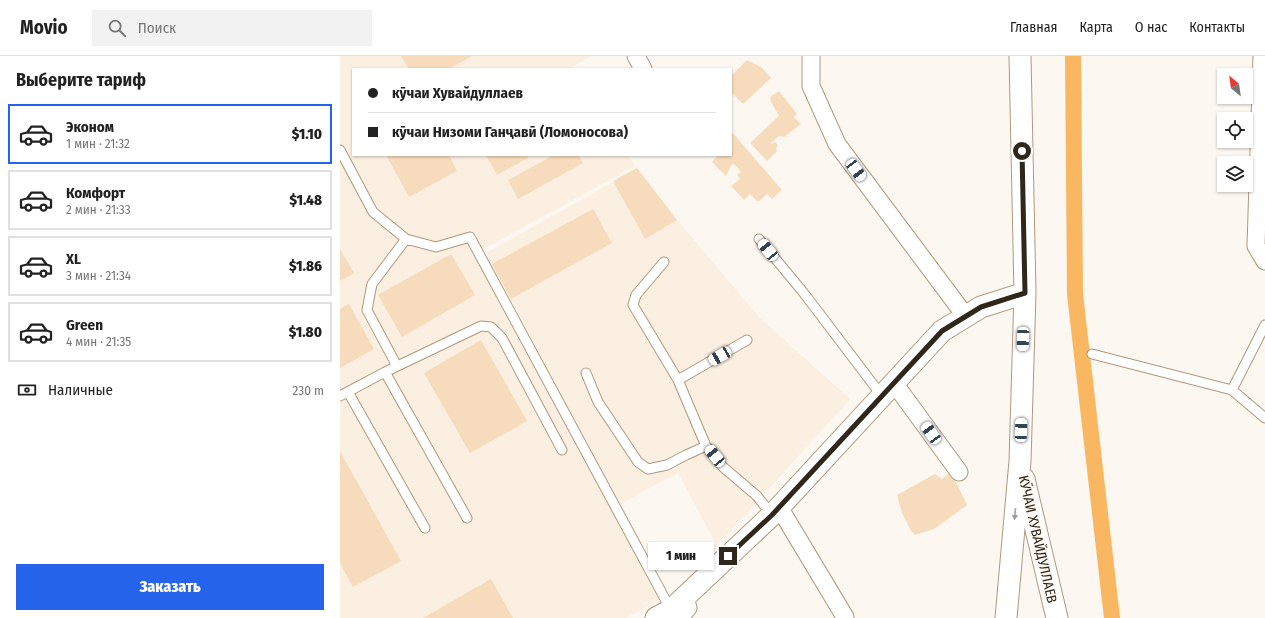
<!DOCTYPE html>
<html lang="ru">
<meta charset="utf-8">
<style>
:root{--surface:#fff;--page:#f2f2f2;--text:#222;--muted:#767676;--line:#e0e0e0;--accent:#2563eb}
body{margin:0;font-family:"Fira Sans Condensed",sans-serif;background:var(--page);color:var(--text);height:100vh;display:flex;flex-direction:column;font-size:15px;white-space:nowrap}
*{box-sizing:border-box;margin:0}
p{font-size:13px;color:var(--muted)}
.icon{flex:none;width:22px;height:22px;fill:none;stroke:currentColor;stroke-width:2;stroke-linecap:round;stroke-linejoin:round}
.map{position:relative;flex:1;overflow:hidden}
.sheet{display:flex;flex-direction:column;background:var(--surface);width:340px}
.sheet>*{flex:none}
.top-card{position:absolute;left:12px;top:12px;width:380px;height:88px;border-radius:0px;box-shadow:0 1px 3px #0004;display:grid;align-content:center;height:88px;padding:0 16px;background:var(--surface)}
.needle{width:26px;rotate:331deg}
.buttons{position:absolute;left:877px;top:12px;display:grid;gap:8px}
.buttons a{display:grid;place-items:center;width:36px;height:36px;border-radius:0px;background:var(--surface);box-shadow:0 1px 3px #0004;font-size:20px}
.end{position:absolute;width:18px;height:18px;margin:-9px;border:5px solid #30271c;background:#fff;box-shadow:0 0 0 2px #fff}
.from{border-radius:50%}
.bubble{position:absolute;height:28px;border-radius:0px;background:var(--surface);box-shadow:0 1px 3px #0004;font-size:13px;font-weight:800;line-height:28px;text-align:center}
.car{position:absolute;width:12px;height:24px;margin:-12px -6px;border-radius:5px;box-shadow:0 0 3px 1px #0007;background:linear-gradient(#fff 24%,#345 0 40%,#fff 0 76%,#345 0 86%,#fff 0)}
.top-card b{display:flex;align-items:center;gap:14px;height:38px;font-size:15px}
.top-card b+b{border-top:1px solid var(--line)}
.top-card i{width:10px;height:10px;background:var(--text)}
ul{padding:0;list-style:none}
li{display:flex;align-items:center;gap:12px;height:60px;margin:0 8px 6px;padding:0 8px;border:2px solid var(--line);border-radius:0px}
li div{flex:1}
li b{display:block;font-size:15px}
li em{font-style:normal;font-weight:800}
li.active{border-color:var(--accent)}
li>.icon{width:36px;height:36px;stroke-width:1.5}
h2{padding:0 16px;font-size:18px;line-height:48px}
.pay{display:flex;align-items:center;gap:10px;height:44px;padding:0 16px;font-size:15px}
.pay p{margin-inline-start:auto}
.button{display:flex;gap:8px;margin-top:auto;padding:8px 16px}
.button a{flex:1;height:46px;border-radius:0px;background:var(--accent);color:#fff;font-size:16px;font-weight:800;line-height:46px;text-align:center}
header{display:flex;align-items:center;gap:24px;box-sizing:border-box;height:56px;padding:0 20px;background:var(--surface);border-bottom:1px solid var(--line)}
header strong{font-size:19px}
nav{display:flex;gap:22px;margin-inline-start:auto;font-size:14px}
.search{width:280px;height:36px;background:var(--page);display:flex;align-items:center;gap:10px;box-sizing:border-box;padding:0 14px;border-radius:0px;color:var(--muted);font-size:15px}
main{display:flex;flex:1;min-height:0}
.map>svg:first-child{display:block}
</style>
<header>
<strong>Movio</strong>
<div class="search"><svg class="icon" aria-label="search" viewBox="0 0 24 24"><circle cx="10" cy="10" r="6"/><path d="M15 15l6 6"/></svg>Поиск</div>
<nav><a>Главная</a><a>Карта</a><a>О нас</a><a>Контакты</a></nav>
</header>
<main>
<section class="sheet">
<h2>Выберите тариф</h2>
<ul>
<li class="active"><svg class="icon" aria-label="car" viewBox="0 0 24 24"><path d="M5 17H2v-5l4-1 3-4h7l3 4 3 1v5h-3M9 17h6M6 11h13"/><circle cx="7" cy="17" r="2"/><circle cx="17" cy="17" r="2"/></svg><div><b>Эконом</b><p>1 мин · 21:32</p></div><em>$1.10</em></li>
<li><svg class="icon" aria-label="car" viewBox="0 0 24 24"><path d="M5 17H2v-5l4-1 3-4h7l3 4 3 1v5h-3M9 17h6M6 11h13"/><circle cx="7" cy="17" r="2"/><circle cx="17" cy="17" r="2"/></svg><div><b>Комфорт</b><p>2 мин · 21:33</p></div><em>$1.48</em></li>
<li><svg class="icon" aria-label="car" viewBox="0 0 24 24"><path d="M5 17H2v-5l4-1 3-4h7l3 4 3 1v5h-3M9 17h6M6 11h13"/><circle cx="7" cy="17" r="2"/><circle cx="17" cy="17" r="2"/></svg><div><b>XL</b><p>3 мин · 21:34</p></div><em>$1.86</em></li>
<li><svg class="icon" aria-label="car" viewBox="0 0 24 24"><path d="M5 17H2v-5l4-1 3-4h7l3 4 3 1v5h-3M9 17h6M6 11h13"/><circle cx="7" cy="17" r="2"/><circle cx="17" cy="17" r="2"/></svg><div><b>Green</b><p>4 мин · 21:35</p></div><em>$1.80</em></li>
</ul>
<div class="pay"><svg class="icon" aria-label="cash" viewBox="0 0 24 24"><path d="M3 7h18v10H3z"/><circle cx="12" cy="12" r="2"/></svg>Наличные<p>230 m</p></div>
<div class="button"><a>Заказать</a></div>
</section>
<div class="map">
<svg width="925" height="562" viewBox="0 0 925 562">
<rect width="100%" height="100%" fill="#fcf7f1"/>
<path fill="#fbefe1" d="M0,0H251L229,13H13V99H288L295,110L140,195L319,544L286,562H0Z
M295,114L419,261L510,343L377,490L338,417L280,448L146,197Z"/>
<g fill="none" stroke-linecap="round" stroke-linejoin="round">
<path stroke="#f9b762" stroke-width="16" d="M733,0L735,238L772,562"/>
</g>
<path fill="#f6dbbc" d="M61,0H132L109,13H69Z
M407,4L421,11L431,22L403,48L391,36V20Z
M439,35L457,58L454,61L461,68L444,81L439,80L431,87V88L436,86L438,90L436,92L437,95L427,105L410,87L439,60L431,46L430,41Z
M391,75L442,134L432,143L427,138L418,146L410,138L404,144L391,130L400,123L397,119L401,116L396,110L392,108L386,120L372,106L378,99H391Z
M46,99H109L117,115L69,141Z
M146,99H187L188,102L157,119Z
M214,99H238L243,107L178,143L168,124Z
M297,112L337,164L305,183L273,125Z
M253,153L272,187L171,243L152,208Z
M0,193L14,217L0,225Z
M111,198L135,239L62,281L38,239Z
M9,248L34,293L0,312V253Z
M141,284L187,365L130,397L84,317Z
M0,395L61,505L13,531L0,507Z
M611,416L627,449L594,473L575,479L571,475L562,457L557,439L595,418L602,423Z
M151,523L173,562H83Z"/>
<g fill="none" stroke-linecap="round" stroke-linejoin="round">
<g stroke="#b0987d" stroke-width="11">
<path id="service" d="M0,94L33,156L66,183L96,191L130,181L331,554
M419,183L463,236L542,340
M324,206L296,239L293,249L338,324L366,390L383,411L417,440L432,459
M925,269L892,334L925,362
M752,298L892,334
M57,310L27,254L32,228L66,183
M45,316L127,462
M246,317L258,346L298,406L308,413L327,409L346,399L366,390
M338,324L407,284
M8,336L85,472
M0,340L45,316L141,270L151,271L162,282L222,394"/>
</g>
<g stroke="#b0987d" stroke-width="19">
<path id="minor" d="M296,0L303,13
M471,0V30L497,88L621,254L627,259
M922,0L916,190L925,205
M554,327L619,416
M439,451L505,561
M339,562L348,552L345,541"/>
</g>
<g stroke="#b0987d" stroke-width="23">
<path id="tertiary" d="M684,423L717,562
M316,562L331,554L432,459L602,275L641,251L685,237
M666,562L680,405L685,237L680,0"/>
</g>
<use href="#service" stroke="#fff" stroke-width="9"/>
<use href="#minor" stroke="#fff" stroke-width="17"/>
<use href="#tertiary" stroke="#fff" stroke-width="21"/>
</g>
<defs><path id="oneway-solid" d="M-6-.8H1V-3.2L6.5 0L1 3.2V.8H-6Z"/></defs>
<use fill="#a29e99" href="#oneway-solid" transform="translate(675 458) rotate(95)"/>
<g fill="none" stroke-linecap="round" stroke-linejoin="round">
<path stroke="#30271c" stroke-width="5" d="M388,500L432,459L602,275L641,251L685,237L682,95"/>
</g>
<g text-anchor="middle" stroke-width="3" stroke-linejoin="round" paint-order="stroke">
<g font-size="14" fill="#30271c" stroke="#fcf7f1">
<text transform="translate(698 483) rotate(77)" y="5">КӮЧАИ ХУВАЙДУЛЛАЕВ</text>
</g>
</g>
</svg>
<div class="buttons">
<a><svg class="needle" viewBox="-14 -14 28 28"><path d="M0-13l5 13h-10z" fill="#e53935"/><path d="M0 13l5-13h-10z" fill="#767676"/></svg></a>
<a><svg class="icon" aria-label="locate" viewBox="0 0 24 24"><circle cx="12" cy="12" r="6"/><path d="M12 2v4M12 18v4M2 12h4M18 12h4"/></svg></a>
<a><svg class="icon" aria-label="layers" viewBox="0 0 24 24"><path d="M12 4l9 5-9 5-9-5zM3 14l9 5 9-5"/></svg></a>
</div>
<i class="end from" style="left:682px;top:95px"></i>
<i class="end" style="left:388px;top:500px"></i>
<div class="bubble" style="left:308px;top:486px;width:66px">1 мин</div>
<i class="car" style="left:516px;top:114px;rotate:143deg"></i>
<i class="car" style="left:428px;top:194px;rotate:321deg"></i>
<i class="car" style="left:683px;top:283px;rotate:182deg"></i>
<i class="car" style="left:380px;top:300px;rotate:240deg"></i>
<i class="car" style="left:681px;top:374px;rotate:2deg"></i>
<i class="car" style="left:591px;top:377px;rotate:324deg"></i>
<i class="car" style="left:375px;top:400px;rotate:321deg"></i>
<div class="top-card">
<b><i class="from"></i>кӯчаи Хувайдуллаев</b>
<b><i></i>кӯчаи Низоми Ганҷавӣ (Ломоносова)</b>
</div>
</div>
</main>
